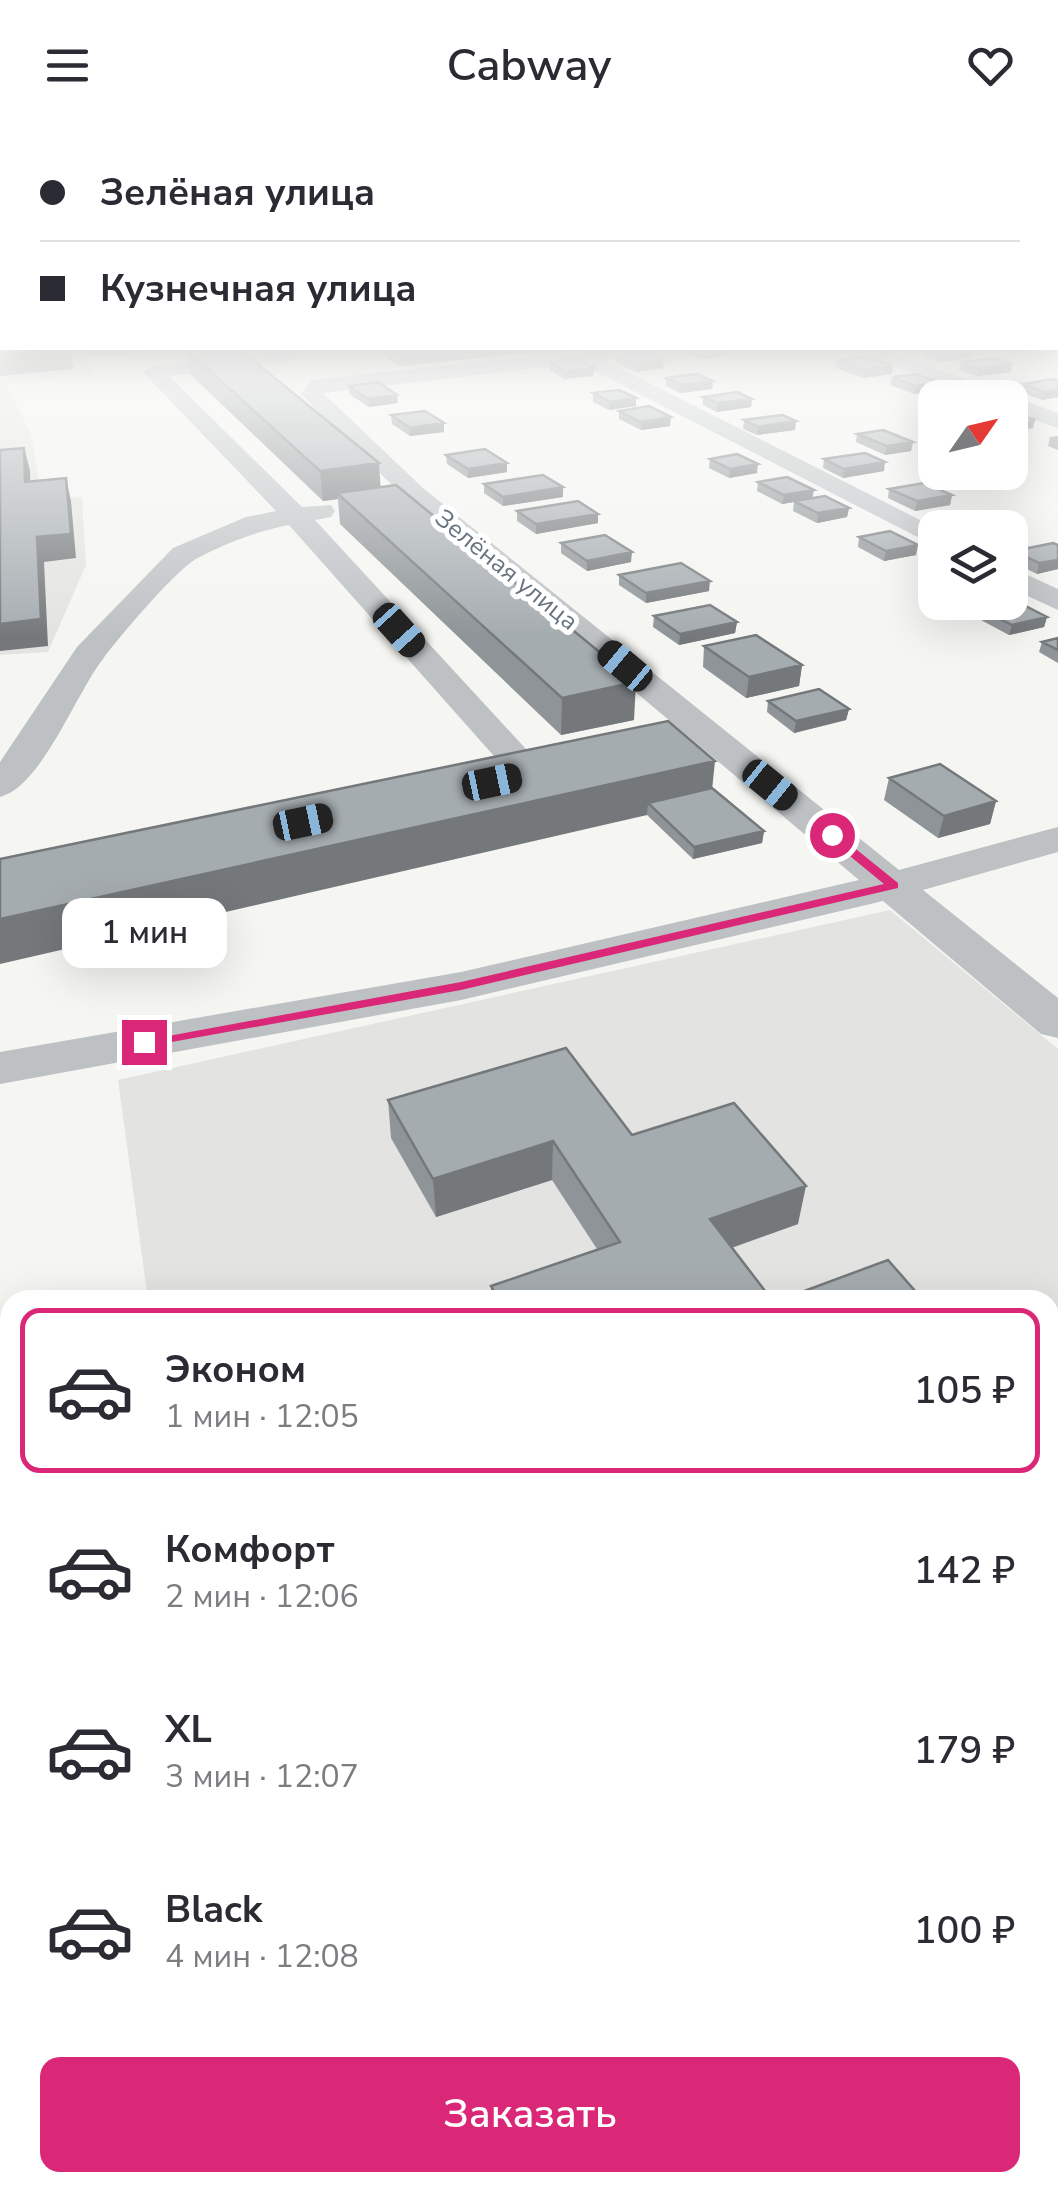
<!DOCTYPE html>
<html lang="ru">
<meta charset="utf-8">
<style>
:root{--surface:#fff;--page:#f2f2f3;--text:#2b2b33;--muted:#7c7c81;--line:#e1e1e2;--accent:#db2777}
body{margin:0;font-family:"Nunito Sans",sans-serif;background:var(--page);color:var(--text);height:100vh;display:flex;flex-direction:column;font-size:38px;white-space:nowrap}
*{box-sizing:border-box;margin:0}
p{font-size:32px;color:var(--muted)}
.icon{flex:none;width:55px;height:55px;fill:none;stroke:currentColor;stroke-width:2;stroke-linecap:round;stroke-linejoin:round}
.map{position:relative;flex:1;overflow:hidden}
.side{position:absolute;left:0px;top:1160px;width:1060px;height:902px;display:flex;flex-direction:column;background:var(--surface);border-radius:30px 30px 0 0;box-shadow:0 10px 40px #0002}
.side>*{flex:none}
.top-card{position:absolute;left:0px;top:0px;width:1060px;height:220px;box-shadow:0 10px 40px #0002;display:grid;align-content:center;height:220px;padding:0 40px;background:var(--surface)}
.needle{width:65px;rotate:56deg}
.buttons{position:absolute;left:918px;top:250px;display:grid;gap:20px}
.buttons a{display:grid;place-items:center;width:110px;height:110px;border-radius:20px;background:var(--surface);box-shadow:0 10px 40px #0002;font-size:50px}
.end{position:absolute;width:45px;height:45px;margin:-22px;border:12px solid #db2777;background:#fff;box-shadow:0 0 0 5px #fff}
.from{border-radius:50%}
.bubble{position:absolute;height:70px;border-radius:20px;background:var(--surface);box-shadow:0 10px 40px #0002;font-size:32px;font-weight:600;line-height:70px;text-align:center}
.car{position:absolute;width:30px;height:60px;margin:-30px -15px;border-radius:12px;box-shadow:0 0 8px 2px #0007;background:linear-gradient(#222 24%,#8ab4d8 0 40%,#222 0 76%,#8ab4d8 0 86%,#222 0)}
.top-card b{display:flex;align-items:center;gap:35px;height:95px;font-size:38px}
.top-card b+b{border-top:2px solid var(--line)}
.top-card i{width:25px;height:25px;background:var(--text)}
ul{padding:18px 0 0;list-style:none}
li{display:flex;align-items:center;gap:30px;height:165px;margin:0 20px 15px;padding:0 20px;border:5px solid transparent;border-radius:20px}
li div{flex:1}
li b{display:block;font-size:38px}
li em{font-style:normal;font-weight:600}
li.on{border-color:var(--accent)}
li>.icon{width:90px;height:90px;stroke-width:1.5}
.action{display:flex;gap:20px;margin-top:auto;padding:20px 40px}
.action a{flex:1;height:115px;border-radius:20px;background:var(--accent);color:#fff;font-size:40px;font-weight:600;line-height:115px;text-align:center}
header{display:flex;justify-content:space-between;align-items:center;height:130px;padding:0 40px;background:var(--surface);font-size:45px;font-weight:600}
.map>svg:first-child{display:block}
</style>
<header><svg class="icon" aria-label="menu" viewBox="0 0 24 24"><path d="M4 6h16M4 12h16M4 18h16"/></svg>Cabway<svg class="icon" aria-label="heart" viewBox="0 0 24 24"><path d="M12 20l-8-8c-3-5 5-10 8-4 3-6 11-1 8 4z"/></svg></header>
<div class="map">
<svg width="1058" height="2062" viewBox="0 0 1058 2062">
<rect width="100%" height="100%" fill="#f5f5f2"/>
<path fill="#e3e4e2" d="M0,219H218L87,230L92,246L6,254L31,304L42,370L82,367L86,435L48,522L0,525Z
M890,780L1058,919V1668L1050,1672V1170H148L118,950Z
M0,1672H10V2052H358L363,2062H0Z
M1058,1703V2062H393L410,2052H1050V1708Z"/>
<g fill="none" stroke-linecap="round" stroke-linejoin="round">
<path fill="#bdc1c4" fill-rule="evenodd" d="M298,219L305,221V229L169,246L302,377L331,375L335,381L331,387L315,390L549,644L543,652H517L289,395C258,401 225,413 196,429C176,440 119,507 103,529C76,563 42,656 0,667V632L77,517L173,418L246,387L276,381L143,242L153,236Z
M605,219H665L656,225L604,230L936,398L935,416L579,233L323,263L423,358L899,740L1058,697V722L923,760L1058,868V908L1041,904L883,771L461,870L0,954V922L461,842L859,750L405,368L301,264L311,251L318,249Z
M855,219H882L1058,283V298L1010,281V268H975Z
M1010,437L1058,459V480L1010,458Z"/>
</g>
<path fill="#8e9497" d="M186,219L380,357L634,590L561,605L340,394L338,369L323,371L190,244Z
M380,219H568V221L538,224L533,222L400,236L380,223Z
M687,219H727V226L702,229L687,223Z
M923,219H966L970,228L939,232L922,225Z
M616,225L663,238L636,242L616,233Z
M837,230L893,236L892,244L863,248L836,238Z
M550,232L593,246L564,249L550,240Z
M961,232L1011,242L977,246L959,240Z
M892,247L938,261L914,264L890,255Z
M666,248L713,251L712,259L680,263L666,256Z
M1058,251V267L1042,270L1021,262L1023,254Z
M349,256L398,273L369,277L349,264Z
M593,263L636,268V276L609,280L593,272Z
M703,267L752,269L751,277L717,282L703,275Z
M619,281L670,296L641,300L619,289Z
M391,285L444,293V302L410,306L392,294Z
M744,290L796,291L795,300L757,305L743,299Z
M857,304L913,312L911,321L885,325L856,312Z
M1058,306V320L1048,316L1050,307Z
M446,325L507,342L468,348L447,334Z
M710,329L757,343L729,348L709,338Z
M824,329L884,341L843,348L823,338Z
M758,352L814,360L812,368L849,378L847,387L817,393L793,381L794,372L782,374L757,361Z
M484,354L563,367L503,376L484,363Z
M889,359L952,365L950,375L915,381L888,368Z
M517,381L598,393L536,404L517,391Z
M859,407L916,425L884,431L858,417Z
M561,413L631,432L587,441L561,423Z
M1058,415V439L1037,444L1010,431L1013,421Z
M619,445L709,461L646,473L619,455Z
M935,445V461L927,456L929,446Z
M981,479L1047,487L1044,497L1009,505L979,489Z
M654,486L737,492L735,503L679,515L653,497Z
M1058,508V533L1039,522L1042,512Z
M704,516L802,535L799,556L746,568L703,537Z
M768,571L849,579L846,590L794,603L767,582Z
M889,648L996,671L990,694L938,708L884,670Z
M712,658L764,701L762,713L693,729L647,685L0,729Z
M388,970L632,1005L798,1094L732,1118L772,1170H491V1156L597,1119L552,1050L436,1087L391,1008Z"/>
<path fill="#74787b" d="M0,219L70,220L74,239L0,246Z
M85,219H171L86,226Z
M399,219H533V222L400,236Z
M538,219H568V221L538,224Z
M727,219V226L702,229L703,222Z
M972,220L970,228L939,232L941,224Z
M664,230L663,238L636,242V234Z
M1012,234L1011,242L977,246L979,239Z
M893,236L892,244L863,248L864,240Z
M594,238L593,246L564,249V241Z
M713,251L712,259L680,263L681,255Z
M940,253L938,261L914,264L915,256Z
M1058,260V267L1042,270L1044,262Z
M397,265L398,273L369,277L368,269Z
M636,268V276L609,280L610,272Z
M752,269L751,277L717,282L718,273Z
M671,287L670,296L641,300V292Z
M1035,290L1033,298L1012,302L1014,293Z
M796,291L795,300L757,305L758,297Z
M444,293V302L410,306V298Z
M913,312L911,321L885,325L887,316Z
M24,318L30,340L31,375L25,352Z
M885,332L884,341L843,348L844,339Z
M379,333L381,363H337L338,369L323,371L320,341Z
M507,333V342L468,348V339Z
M758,334L757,343L729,348L730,339Z
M66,348L71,371L76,428L44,432L48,516L0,521V494L37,407Z
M563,357V367L503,376V367Z
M814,360L812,369L782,374L784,365Z
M952,365L950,375L915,381L917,371Z
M849,378L847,387L817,393L818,383Z
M598,384V393L536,404V394Z
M1017,395L1015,404L1010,405V398H1002Z
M918,415L916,425L884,431L886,421Z
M632,422L631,432L587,441V431Z
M1058,430V439L1037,444L1039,433Z
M710,451L709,461L646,473V463Z
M1047,487L1044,497L1009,505L1012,495Z
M737,492L735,503L679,515L680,504Z
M802,535L799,556L746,568L749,547Z
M636,552L634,590L561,605L562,568Z
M849,579L846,590L794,603L796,591Z
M715,631L711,670L648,673L647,685L0,834V789Z
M996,671L990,694L938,708L944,686Z
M764,701L762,713L693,729L694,717Z
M553,1011L552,1050L436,1087L433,1049Z
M806,1056L798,1094L704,1127L710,1089Z"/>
<path fill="#a5acb0" stroke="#74787b" stroke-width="2.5" d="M0,219H69L70,220L0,227Z
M186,219H239L379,333L320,341Z
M695,219H727L703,222Z
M925,219H966L972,220L941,224Z
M643,221L664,230L636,234L616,225Z
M866,226L893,236L864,240L837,230Z
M995,228L1012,234L979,239L961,232Z
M578,229L594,238L564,241L550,232Z
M697,244L713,251L681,255L666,248Z
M916,244L940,253L915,256L892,247Z
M1053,249L1058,251V260L1044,262L1023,254Z
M378,252L397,265L368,269L349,256Z
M619,260L636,268L610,272L593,263Z
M737,262L752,269L718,273L703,267Z
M967,264L977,268L940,267Z
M649,276L671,287L641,292L619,281Z
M425,281L444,293L410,298L391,285Z
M1010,281L1035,290L1014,293L1010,292Z
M782,285L796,291L758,297L744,290Z
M883,300L913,312L887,316L857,304Z
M24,318L25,352L66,348L71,404L37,407L41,489L0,494V320Z
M485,319L507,333L468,339L446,325Z
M865,323L885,332L844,339L824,329Z
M737,324L758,334L730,339L710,329Z
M543,345L563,357L503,367L484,354Z
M787,347L814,360L784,365L758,352Z
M924,353L952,365L917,371L889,359Z
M396,355L636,552L562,568L337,363Z
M825,366L849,378L818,383L794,371Z
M578,371L598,384L536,394L517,381Z
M993,384L1017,395L1002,398H962L951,392Z
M890,401L918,415L886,421L859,407Z
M605,405L632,422L587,431L561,413Z
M1053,413L1058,415V430L1039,433L1013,421Z
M681,433L710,451L646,463L619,445Z
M1016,471L1047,487L1012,495L981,479Z
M710,475L737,492L680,504L654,486Z
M756,505L802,535L749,547L704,516Z
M1058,508V520L1042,512Z
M819,559L849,579L796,591L768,571Z
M668,591L715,631L0,789V729Z
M940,634L996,671L944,686L889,648Z
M712,658L764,701L694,717L648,673Z
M566,918L632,1005L734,973L806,1056L710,1089L772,1170H499L491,1156L620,1112L553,1011L433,1049L388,970Z
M888,1130L923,1170H780Z"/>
<linearGradient id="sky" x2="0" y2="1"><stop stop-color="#95b9da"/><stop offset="0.43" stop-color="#fafaf9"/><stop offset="1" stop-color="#fafaf9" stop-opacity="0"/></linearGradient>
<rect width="1058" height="507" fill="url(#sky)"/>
<path fill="#db2777" d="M828,703H836L898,753V758L461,860L144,917L136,912L461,852L884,754L828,708Z"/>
<g text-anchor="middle" stroke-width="10" stroke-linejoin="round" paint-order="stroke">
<g font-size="25" fill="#677580" stroke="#fff">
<text transform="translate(507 439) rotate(39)" y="9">Зелёная улица</text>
</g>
</g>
</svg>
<div class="buttons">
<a><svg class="needle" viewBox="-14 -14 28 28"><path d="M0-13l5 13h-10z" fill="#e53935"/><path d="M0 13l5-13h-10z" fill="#7c7c81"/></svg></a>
<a><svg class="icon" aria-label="layers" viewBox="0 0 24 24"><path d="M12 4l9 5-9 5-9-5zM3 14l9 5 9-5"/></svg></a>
</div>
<i class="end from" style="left:832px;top:705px"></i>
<i class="end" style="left:144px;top:912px"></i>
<div class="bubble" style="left:62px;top:768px;width:165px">1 мин</div>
<i class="car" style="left:399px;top:500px;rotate:138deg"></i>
<i class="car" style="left:625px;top:536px;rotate:310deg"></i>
<i class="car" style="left:492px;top:652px;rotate:78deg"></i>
<i class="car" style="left:770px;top:655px;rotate:129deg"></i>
<i class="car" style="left:303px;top:692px;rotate:78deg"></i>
<div class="top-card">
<b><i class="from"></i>Зелёная улица</b>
<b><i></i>Кузнечная улица</b>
</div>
<section class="side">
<ul>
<li class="on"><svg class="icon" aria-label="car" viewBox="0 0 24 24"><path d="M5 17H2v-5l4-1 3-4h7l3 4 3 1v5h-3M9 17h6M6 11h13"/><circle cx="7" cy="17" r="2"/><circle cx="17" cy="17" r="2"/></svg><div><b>Эконом</b><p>1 мин · 12:05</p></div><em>105 ₽</em></li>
<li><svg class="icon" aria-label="car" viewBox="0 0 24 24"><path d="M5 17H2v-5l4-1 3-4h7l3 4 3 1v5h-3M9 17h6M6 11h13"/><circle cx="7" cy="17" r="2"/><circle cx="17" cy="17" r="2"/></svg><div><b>Комфорт</b><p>2 мин · 12:06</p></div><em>142 ₽</em></li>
<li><svg class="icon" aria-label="car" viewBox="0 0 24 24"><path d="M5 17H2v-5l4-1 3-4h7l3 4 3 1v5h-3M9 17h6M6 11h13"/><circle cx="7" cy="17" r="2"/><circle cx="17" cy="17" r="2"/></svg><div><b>XL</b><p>3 мин · 12:07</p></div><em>179 ₽</em></li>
<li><svg class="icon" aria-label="car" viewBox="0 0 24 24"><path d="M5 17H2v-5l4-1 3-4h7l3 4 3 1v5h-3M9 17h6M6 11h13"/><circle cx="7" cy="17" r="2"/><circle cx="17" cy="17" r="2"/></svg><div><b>Black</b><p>4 мин · 12:08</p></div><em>100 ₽</em></li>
</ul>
<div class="action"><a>Заказать</a></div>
</section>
</div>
